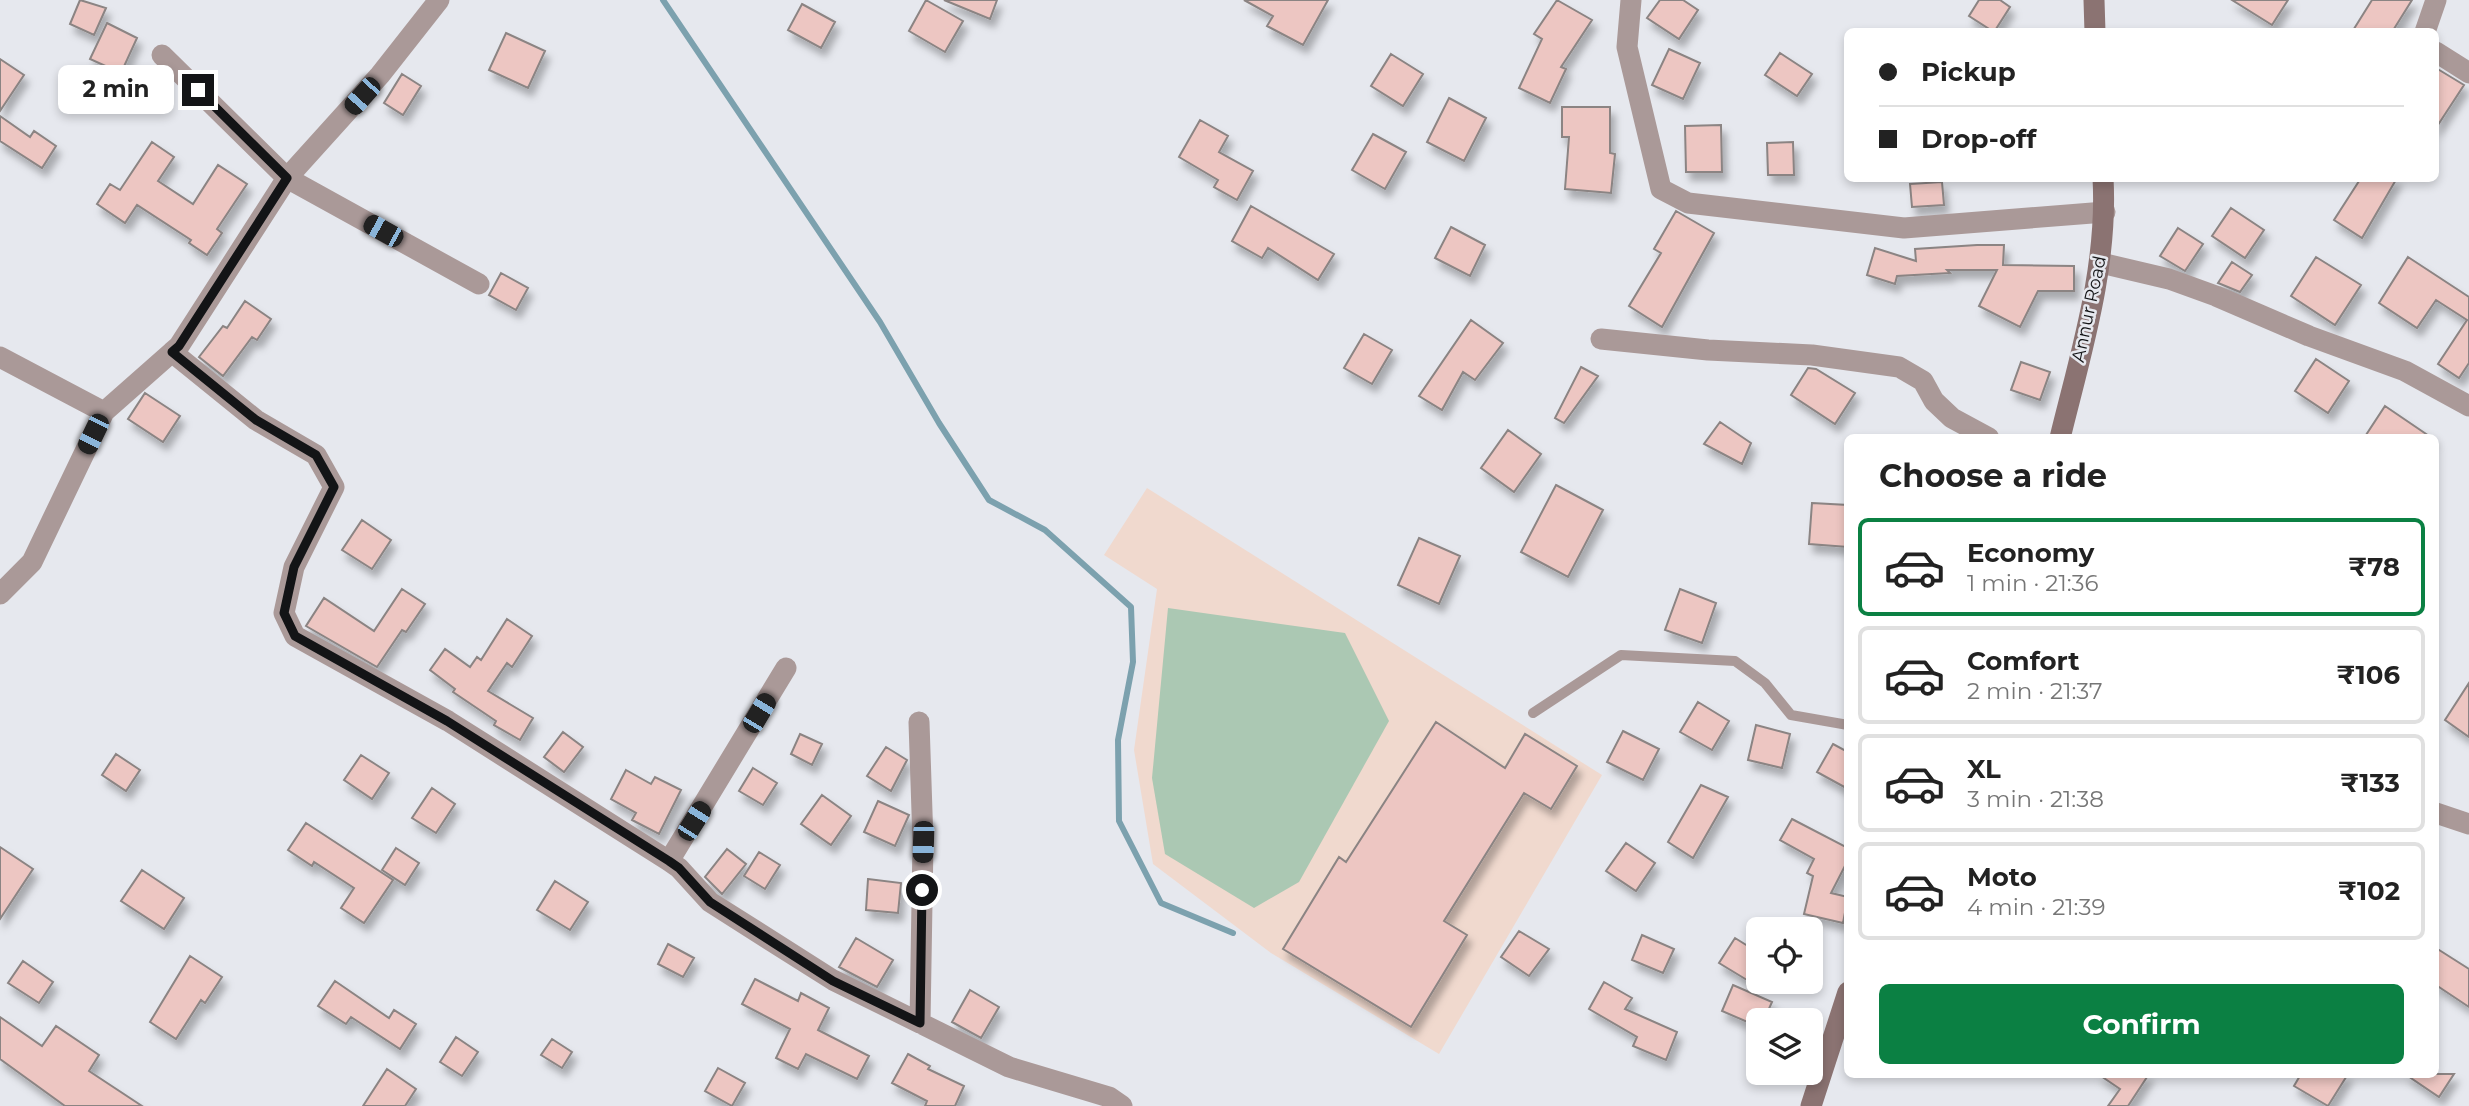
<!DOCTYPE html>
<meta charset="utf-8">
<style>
:root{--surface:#fff;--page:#f6f6f6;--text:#222;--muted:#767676;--line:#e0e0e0;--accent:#0b8043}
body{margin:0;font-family:Montserrat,sans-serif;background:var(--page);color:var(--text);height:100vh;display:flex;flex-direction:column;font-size:26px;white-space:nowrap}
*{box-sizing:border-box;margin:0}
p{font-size:23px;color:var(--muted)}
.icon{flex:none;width:38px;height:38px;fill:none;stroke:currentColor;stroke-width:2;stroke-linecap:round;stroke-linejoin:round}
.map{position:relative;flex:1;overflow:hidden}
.panel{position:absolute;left:1844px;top:434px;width:595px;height:644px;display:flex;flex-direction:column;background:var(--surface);border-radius:10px;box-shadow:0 4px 10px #0003}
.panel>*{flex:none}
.top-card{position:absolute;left:1844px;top:28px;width:595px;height:154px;border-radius:10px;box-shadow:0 4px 10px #0003;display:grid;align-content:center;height:154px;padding:0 35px;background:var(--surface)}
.fabs{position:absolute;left:1746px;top:917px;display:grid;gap:14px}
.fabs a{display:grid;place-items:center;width:77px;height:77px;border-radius:10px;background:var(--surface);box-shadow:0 4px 10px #0003;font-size:35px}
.end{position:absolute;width:32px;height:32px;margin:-16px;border:9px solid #131416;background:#fff;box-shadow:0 0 0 4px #fff}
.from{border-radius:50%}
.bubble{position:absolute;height:49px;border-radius:10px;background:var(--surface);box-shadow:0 4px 10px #0003;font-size:23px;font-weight:700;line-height:49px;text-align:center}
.car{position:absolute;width:21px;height:42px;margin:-21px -10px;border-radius:9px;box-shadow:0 0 5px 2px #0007;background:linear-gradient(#222 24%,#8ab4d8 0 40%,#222 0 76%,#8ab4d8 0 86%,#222 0)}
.top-card b{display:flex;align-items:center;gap:24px;height:66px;font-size:26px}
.top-card b+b{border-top:2px solid var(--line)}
.top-card i{width:18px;height:18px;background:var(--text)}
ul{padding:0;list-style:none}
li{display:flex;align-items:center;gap:21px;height:98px;margin:0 14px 10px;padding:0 21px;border:4px solid var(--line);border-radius:10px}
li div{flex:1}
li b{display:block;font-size:26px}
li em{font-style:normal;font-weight:700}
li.selected{border-color:var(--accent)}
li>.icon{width:63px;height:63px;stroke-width:1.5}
h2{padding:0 35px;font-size:32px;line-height:84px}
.button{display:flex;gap:14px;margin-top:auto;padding:14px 35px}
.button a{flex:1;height:80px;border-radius:10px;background:var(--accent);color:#fff;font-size:28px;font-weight:700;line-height:80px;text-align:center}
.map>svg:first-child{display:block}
</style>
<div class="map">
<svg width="2469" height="1106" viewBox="0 0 2469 1106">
<defs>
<filter id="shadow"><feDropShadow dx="4.5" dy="8" stdDeviation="3.5" flood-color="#0004"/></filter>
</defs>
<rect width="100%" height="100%" fill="#e6e8ee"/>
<path fill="#f0d9ce" d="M1147,488L1602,775L1439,1054L1271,953L1153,864L1134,750L1157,589L1104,555Z"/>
<path fill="#abc8b3" d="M1168,608L1345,633L1389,721L1299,882L1254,908L1165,854L1152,778Z"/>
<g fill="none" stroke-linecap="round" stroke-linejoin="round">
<path stroke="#7ca1ae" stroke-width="6" d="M663,0L880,322L939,423L989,500L1045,530L1131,607L1133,662L1118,740L1119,821L1161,903L1233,933"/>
</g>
<path fill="#edc6c2" stroke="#8b8483" stroke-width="2" filter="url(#shadow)" d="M80,0L106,8L94,35L70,24Z
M926,0L963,21L945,52L909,31Z
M944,0H997L990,19Z
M1244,0H1328L1303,45L1267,26L1273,16Z
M1557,0L1592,20L1561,67L1566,69L1550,103L1519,88L1542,39L1534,34Z
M1660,0H1683L1698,10L1679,39L1647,18Z
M1979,0H2000L2010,7L1994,32L1969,16Z
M2232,0H2288L2272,25Z
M2372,0H2412L2392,32H2352Z
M802,4L835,22L821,48L788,30Z
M107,23L137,38L121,73L90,59Z
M506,33L545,51L528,88L489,70Z
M1669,49L1700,63L1683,99L1652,85Z
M1780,53L1812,74L1797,96L1765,75Z
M1391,54L1423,74L1403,106L1371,86Z
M0,59L24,75L0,111Z
M2436,68L2464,85L2436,128Z
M402,74L421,86L403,115L384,103Z
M1449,98L1486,118L1464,161L1427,142Z
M1562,107H1610V153L1615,154L1611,193L1565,189L1569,137H1562Z
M0,116L30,137L34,131L56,146L42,168L0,141Z
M1200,120L1228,136L1219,152L1253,171L1237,200L1214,187L1218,180L1179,157Z
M1721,125L1722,172H1686L1685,126Z
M1373,134L1406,152L1385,189L1352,170Z
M152,142L174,157L158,181L193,204L218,165L247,184L217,229L222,233L207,255L189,243L191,240L137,205L125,223L97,204L110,184L120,190Z
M1793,142L1794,175H1768L1767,143Z
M2361,178H2397L2362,238L2334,220Z
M1942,182L1944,205L1912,207L1910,184Z
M1251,206L1334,254L1318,280L1268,248L1262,258L1232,241Z
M2231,208L2264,230L2245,258L2212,236Z
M1676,211L1714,233L1662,327L1629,306L1661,253L1654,249Z
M1451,227L1485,245L1470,276L1435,258Z
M2178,228L2203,244L2185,271L2160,256Z
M1977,245H2004L2003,265L2074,266V291H2038L2020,327L1979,306L1997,270H1947L1950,273L1897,276L1895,284L1867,275L1875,248L1916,261L1915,249Z
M2316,257L2361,285L2335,325L2291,296Z
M2408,257L2469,297V363L2459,378L2438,364L2467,320L2436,300L2417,328L2379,303Z
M2232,262L2252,275L2240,292L2218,283Z
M501,273L528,288L516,310L489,295Z
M245,301L271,319L257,340L252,337L223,376L199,357L223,326L227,328Z
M1471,320L1503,343L1475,380L1463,372L1442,410L1419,396Z
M1364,334L1392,350L1372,384L1344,368Z
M2316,359L2349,381L2328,413L2295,391Z
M2021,362L2050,372L2040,400L2011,390Z
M1581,367L1598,376L1564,423L1555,418Z
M1808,368L1816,369L1855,393L1835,424L1791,395Z
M145,393L180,416L163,442L128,419Z
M2385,406L2432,438H2364Z
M1720,422L1751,443L1742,464L1704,444Z
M1508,430L1541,454L1514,492L1481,468Z
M1556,485L1603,510L1568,577L1521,552Z
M1812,503L1848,505V547L1809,544Z
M362,520L391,540L372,569L342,550Z
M1419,538L1460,556L1439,604L1398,585Z
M402,589L425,604L406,632L402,630L377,667L306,626L324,598L374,631Z
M1680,589L1716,603L1702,643L1665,630Z
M507,619L532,636L512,667L507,663L488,691L533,718L520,740L494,725L496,721L453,692L455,689L430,670L445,649L470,667L477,657L481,660Z
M2469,683V737L2445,720Z
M1698,702L1729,721L1712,750L1680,732Z
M1436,722L1505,768L1525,734L1577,766L1551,809L1524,793L1444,921L1467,935L1411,1027L1283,949L1339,857L1346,862Z
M1756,725L1790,734L1782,768L1748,760Z
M1623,731L1659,749L1643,780L1607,762Z
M563,732L583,747L564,772L544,757Z
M800,734L822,744L812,765L791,754Z
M1833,744L1848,752V789L1817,772Z
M886,747L907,760L891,791L867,776Z
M116,754L140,770L126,791L102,775Z
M361,755L389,773L372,799L344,780Z
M753,768L777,783L763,805L739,791Z
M626,770L651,784L655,777L681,790L659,834L632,820L636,813L611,799Z
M1701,785L1728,797L1693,858L1668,842Z
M432,788L455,804L436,833L412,818Z
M822,795L851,816L831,845L801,824Z
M878,801L909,815L895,846L864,832Z
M1792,819L1848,848V860L1831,893L1848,897L1843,923L1804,914L1813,876L1807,873L1814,859L1780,840Z
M306,823L393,880L364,923L341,908L354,888L314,862L312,866L288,850Z
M1626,843L1655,863L1636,891L1606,871Z
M0,847L33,869L0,919Z
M396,848L419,863L405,885L382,870Z
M727,849L746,864L722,894L705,877Z
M759,852L780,865L765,889L744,876Z
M142,870L184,898L164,929L121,901Z
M868,879L901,883L898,913L866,910Z
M555,881L588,902L570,930L537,910Z
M1519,931L1549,949L1529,976L1501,957Z
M1642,935L1674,949L1663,973L1632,960Z
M856,938L893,960L877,987L839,967Z
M1735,938L1759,953V961L1747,980L1719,963Z
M668,944L694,958L683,977L658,964Z
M2436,948L2469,969V1007L2436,985Z
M190,956L222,977L205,1003L201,1000L176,1039L150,1022Z
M23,961L53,982L39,1003L8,983Z
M755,979L798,1001L801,993L829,1008L818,1030L869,1056L857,1079L806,1054L798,1069L776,1058L790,1029L742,1004Z
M335,981L389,1018L394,1010L416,1024L400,1049L351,1017L346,1024L318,1006Z
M1604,982L1632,998L1625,1009L1677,1032L1666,1060L1633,1046L1637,1037L1589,1009Z
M1733,985L1772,1002L1764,1020H1759V1027L1722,1011Z
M970,990L999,1007L981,1038L952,1022Z
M0,1017L42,1046L56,1026L99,1055L89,1071L142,1106H65L0,1059Z
M456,1037L478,1052L462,1076L440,1062Z
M552,1039L572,1052L562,1068L541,1055Z
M908,1054L930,1066L928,1069L964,1086L955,1106H925L927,1101L892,1083Z
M718,1068L745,1083L732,1106L705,1091Z
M387,1069L416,1089L405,1106H363Z
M2098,1074H2149L2128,1106H2108L2120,1089Z
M2301,1074H2348L2328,1106L2294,1086Z
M2405,1074H2454L2439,1097Z"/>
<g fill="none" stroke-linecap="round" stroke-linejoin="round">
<path stroke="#aa9998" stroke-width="10" d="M1533,713L1621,655L1735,661L1765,683L1791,715L1848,725"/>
<path stroke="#aa9998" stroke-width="21" d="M1631,0L1627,47L1661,189L1688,203L1904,228L2105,212
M2425,32L2436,0
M2436,52L2469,73
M162,55L287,178L479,284
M2101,263L2169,279L2216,296L2309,336L2405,371L2469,406
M1601,339L1708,350L1812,355L1899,367L1923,381L1934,401L1952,418L1989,438
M172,352L179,346L287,178L380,75L439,0
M0,357L104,412
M0,594L32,562L104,412L172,352L256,420L316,455L334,487L294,567L284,613L295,636L448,721L669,861L679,868L710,902L833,980L1009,1067L1109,1097L1122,1106
M919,722L923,842L920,1023
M2436,813L2469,824
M669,861L786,668"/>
<path stroke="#8b7372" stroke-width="21" d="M2094,0L2095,32
M2060,438C2081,352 2108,267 2103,178
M1811,1106L1848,992"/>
</g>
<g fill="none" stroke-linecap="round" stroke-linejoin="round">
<path stroke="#131416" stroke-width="9" d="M198,90L287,178L179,346L172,352L256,420L316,455L334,487L294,567L284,613L295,636L447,721L669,861L679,868L710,902L833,981L920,1023L922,890"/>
</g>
<g text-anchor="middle" stroke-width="5" stroke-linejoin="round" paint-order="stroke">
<g font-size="18" fill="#131416" stroke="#e6e8ee">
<text transform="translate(2089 309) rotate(-78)" y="6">Annur Road</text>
</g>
</g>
</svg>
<div class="fabs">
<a><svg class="icon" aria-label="locate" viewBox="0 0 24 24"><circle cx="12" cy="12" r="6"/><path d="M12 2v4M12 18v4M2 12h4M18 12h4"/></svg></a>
<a><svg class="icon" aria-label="layers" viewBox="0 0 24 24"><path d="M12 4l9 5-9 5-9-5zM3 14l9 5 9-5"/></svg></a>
</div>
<i class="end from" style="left:922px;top:890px"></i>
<i class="end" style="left:198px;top:90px"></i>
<div class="bubble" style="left:58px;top:65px;width:116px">2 min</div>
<i class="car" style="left:362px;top:96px;rotate:222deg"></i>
<i class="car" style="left:383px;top:231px;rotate:299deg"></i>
<i class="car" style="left:93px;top:434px;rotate:206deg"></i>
<i class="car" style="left:759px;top:713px;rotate:31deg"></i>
<i class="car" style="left:694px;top:821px;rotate:32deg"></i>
<i class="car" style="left:923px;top:842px;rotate:182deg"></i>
<div class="top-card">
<b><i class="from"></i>Pickup</b>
<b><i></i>Drop-off</b>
</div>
<section class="panel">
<h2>Choose a ride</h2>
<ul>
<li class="selected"><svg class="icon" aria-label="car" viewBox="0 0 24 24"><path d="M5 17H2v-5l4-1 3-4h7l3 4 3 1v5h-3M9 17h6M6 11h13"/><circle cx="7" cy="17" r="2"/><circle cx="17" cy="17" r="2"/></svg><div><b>Economy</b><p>1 min · 21:36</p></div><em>₹78</em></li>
<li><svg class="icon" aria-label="car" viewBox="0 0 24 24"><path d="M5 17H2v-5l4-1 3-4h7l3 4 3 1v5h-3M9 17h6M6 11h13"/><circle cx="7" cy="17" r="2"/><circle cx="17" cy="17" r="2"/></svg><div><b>Comfort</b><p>2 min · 21:37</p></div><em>₹106</em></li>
<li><svg class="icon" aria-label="car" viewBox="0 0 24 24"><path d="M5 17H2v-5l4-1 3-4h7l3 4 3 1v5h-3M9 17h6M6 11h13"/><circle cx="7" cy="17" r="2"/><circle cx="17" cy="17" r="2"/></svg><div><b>XL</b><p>3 min · 21:38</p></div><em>₹133</em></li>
<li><svg class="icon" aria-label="car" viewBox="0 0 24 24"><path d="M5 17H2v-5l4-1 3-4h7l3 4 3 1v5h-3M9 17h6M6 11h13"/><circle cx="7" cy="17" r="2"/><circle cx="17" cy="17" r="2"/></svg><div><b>Moto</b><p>4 min · 21:39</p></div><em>₹102</em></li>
</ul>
<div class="button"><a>Confirm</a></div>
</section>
</div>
